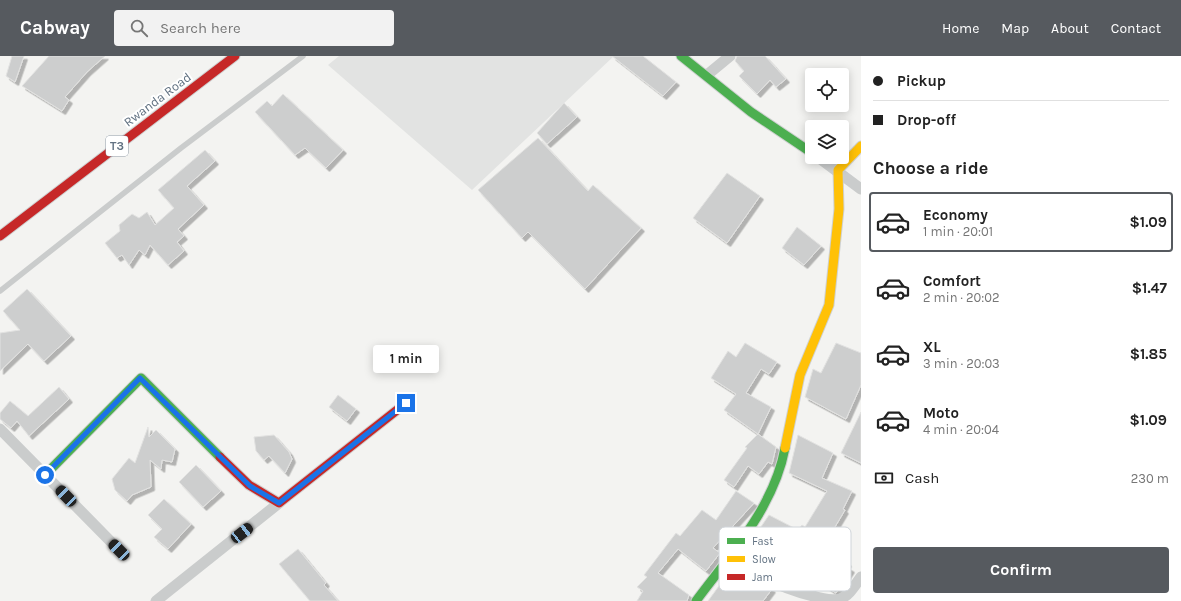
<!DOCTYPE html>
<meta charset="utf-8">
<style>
:root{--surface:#fff;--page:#f2f2f2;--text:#222;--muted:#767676;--line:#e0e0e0;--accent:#565a5f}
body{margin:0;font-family:Karla,sans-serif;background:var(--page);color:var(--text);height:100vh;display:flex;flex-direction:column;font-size:15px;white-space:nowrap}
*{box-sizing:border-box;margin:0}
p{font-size:13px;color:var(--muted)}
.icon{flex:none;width:22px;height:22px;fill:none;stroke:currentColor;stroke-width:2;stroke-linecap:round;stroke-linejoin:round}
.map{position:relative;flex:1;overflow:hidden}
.sheet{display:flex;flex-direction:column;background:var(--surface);width:320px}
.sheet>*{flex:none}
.banner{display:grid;align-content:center;height:88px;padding:0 12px;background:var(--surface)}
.buttons{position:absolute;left:805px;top:12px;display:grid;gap:8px}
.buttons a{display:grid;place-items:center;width:44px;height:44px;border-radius:4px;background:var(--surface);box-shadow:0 2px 10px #0003;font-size:20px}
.end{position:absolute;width:18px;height:18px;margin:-9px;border:5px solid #1a73e8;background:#fff;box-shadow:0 0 0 2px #fff}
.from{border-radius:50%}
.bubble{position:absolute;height:28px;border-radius:4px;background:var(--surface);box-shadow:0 2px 10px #0003;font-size:13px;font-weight:700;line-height:28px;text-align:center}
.car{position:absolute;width:12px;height:24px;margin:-12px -6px;border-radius:5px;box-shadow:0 0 3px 1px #0007;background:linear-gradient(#222 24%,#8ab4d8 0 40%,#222 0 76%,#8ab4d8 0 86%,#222 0)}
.banner b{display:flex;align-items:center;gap:14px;height:38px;font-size:15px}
.banner b+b{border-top:1px solid var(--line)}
.banner i{width:10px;height:10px;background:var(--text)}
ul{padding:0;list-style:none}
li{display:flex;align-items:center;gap:12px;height:60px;margin:0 8px 6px;padding:0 4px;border:2px solid transparent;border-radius:4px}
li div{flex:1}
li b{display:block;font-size:15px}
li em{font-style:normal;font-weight:700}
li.current{border-color:var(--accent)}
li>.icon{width:36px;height:36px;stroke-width:1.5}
h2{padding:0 12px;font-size:18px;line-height:48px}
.pay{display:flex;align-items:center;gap:10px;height:44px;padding:0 12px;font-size:15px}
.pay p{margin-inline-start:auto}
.action{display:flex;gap:8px;margin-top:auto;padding:8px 12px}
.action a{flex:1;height:46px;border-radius:4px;background:var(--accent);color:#fff;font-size:16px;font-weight:700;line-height:46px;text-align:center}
header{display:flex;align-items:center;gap:24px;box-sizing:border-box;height:56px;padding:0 20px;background:var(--accent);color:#fff}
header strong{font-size:19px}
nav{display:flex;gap:22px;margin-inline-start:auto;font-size:14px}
.search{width:280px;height:36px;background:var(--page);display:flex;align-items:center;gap:10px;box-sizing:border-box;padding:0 14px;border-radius:4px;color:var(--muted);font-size:15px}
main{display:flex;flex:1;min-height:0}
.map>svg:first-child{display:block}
</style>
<header>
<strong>Cabway</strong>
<div class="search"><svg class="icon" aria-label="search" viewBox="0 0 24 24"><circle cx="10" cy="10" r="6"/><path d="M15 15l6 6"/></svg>Search here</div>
<nav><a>Home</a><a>Map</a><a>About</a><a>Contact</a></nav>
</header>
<main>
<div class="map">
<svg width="861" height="545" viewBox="0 0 861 545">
<defs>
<filter id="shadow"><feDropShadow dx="3.5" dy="3.5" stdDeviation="0" flood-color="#0004"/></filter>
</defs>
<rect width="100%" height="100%" fill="#f3f3f1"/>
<path fill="#e2e3e2" d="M339,0H614L472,134L328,9Z"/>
<path fill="#cdcece" stroke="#e2e2e1" filter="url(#shadow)" d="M12,0H24L15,26L6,20Z
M49,0H105L87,16L65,41L69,44L62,55L22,30Z
M612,0H643L676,26L663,40Z
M737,0H765L786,23L776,31L770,24L757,38L739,20L744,15L735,5Z
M283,38L343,94L326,112L305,92L295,99L255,56L267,45L272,50Z
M564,47L577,61L547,88L537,77Z
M538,82L588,135L593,129L641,172L585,233L528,176L522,182L478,134Z
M205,94L215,105L187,130L204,149L178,173L184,180L177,186L184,195L168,209L150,189L145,199L139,194L129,209L122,199L117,202L105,187L120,175L119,169L132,158L139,162L147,156L155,169L174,152L158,134Z
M727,117L760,140L727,187L693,162Z
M797,171L821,190L804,209L782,192Z
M27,233L71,280L44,305L28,288L0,315V277L20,274L3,255Z
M745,287L777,306L769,318L761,313L746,337L771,351L758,378L724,354L736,338L711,322L728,295L736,301Z
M836,287L861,297V329L846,363L805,341L813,313L821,317Z
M59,331L69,343L29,380L17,365L11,372L0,363V357L10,345L28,360Z
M338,339L356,353L347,365L329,351Z
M861,356V407L841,397Z
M148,371L149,381L156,374L175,393L172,406L162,404L161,413L150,404L151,431L132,439L127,445L115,434L112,423L129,402L135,407Z
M758,378L776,391L772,408L768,406L759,418L748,410L734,431L724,424L747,392L745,391Z
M274,379L289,396L292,403L285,417L269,400L264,404L256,395L254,381Z
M798,379L833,397L822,422L852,435L843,453L845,454L823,491L848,507L846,510L851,513L836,537L805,517L798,525L786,515L781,522L741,500L769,459L798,474L802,469L805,471L827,435L789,417Z
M196,409L221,435L203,451L179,426Z
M736,435L754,447L713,492L720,497L706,515L678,493L658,517L689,539L687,545H637L643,535L637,531L647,521L644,519L676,477L680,480L702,454L716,464Z
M164,443L191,468L168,493L154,481L162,473L148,459Z
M298,493L326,527L324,529L338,545H310L279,508Z
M732,512L772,533L763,545H708Z"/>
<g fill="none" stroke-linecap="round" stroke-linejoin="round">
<g stroke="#cfd1d1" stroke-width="11">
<path id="fast" d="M681,0L751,56L812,97
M45,419L141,322L220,401
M696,545C731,498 774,451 785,392"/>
</g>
<g stroke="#cfd1d1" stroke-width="11">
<path id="slow" d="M785,392L800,319L829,249L839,153L838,114L861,90"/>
</g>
<g stroke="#cfd1d1" stroke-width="11">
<path id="jam" d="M0,180L235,0
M220,401L249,429L279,447L406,347"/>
</g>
<path stroke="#cacccc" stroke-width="5.5" d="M0,235L181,92L303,0"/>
<path stroke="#cacccc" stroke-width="11" d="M707,19L730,0
M818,101L861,133
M0,373L119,494
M729,501C755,519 781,532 813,540C822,543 831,545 840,543C850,539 855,529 861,521
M156,545L279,447"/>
<use href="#fast" stroke="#4caf50" stroke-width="9"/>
<use href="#slow" stroke="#ffc107" stroke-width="9"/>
<use href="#jam" stroke="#c62828" stroke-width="9"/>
</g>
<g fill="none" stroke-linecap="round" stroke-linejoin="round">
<path stroke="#1a73e8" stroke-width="5" d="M45,419L140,322L250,430L279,447L406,347"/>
</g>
<g text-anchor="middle" stroke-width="4" stroke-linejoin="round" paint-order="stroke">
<rect fill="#fff" stroke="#919ca8" stroke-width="1" x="106" y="80" width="22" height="20" rx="3"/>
<g font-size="12" font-weight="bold" fill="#627282">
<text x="117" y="94">T3</text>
</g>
<g font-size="13" fill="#627282" stroke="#fff">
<text transform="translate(157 43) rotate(-37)" y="5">Rwanda Road</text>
</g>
</g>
<rect x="719" y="471" width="132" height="64" rx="6" fill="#fff" stroke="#d0d5da" stroke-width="1"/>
<rect x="727" y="482" width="18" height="6" fill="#4caf50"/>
<rect x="727" y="500" width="18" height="6" fill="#ffc107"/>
<rect x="727" y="518" width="18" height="6" fill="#c62828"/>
<g font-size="11" fill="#627282">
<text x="752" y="489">Fast</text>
<text x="752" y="507">Slow</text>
<text x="752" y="525">Jam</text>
</g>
</svg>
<div class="buttons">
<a><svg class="icon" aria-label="locate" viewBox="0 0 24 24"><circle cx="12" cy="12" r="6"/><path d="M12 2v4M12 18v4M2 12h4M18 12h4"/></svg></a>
<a><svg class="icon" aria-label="layers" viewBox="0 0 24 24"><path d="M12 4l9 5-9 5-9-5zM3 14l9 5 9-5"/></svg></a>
</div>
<i class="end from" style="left:45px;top:419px"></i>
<i class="end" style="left:406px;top:347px"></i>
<div class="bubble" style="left:373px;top:289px;width:66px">1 min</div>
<i class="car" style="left:66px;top:440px;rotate:316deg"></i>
<i class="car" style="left:242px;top:477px;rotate:52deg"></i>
<i class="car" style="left:119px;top:494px;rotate:315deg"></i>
</div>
<section class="sheet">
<div class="banner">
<b><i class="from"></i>Pickup</b>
<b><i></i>Drop-off</b>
</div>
<h2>Choose a ride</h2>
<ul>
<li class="current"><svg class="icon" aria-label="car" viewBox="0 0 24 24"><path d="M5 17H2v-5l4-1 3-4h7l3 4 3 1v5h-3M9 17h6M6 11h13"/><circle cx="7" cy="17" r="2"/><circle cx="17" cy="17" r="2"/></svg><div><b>Economy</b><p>1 min · 20:01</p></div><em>$1.09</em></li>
<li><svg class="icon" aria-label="car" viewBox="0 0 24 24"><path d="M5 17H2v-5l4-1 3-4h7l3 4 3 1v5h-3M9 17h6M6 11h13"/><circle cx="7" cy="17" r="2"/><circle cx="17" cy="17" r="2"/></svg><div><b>Comfort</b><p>2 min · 20:02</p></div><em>$1.47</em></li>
<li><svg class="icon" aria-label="car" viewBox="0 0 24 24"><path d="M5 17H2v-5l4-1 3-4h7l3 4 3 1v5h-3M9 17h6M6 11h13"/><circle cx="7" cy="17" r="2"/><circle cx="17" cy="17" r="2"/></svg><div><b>XL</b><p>3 min · 20:03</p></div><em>$1.85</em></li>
<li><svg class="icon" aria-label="car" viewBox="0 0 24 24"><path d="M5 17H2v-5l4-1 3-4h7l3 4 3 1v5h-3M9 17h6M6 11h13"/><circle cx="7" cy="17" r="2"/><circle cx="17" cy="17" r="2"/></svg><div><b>Moto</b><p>4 min · 20:04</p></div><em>$1.09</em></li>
</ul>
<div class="pay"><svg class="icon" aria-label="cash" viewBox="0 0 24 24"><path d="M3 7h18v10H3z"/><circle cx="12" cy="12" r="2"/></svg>Cash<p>230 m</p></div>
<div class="action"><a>Confirm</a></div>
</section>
</main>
